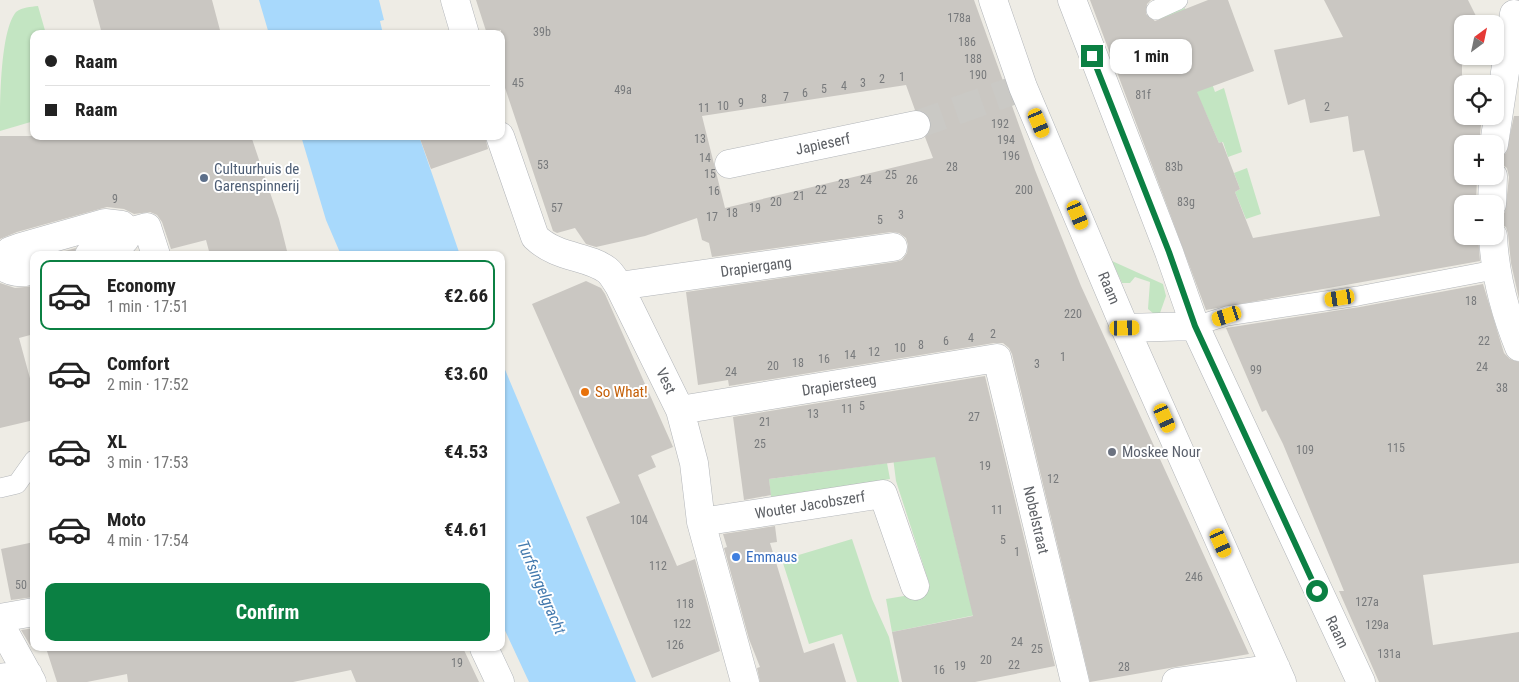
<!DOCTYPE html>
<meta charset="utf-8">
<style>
:root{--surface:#fff;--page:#f2f2f2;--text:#222;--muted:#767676;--line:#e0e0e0;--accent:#0b8043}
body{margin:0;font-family:"Roboto Condensed",sans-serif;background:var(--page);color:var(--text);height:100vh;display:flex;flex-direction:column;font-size:19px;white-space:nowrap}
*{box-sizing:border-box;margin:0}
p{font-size:16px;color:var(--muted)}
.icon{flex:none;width:28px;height:28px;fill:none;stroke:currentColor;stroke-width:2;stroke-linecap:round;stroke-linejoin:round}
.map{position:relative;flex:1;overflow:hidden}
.side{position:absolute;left:30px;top:251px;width:475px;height:400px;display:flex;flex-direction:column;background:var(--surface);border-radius:10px;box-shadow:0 1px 4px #0004}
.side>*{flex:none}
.guide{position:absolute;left:30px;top:30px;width:475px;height:110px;border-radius:10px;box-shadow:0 1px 4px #0004;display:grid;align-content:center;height:110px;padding:0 15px;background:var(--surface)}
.needle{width:32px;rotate:33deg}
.fabs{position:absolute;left:1454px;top:15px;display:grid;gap:10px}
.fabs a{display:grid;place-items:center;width:50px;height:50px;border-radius:10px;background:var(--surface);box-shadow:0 1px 4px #0004;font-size:25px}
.end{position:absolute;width:22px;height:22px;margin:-11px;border:6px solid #0b8043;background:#fff;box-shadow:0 0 0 2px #fff}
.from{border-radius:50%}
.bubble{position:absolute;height:35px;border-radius:10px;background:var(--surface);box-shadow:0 1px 4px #0004;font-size:16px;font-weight:700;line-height:35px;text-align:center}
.car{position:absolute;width:15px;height:30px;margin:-15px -8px;border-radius:6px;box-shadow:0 0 4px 1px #0007;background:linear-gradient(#f5c518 24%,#345 0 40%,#f5c518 0 76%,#345 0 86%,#f5c518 0)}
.guide b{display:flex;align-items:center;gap:18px;height:48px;font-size:19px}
.guide b+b{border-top:1px solid var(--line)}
.guide i{width:12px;height:12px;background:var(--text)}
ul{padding:9px 0 0;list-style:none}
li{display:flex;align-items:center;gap:15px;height:70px;margin:0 10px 8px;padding:0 5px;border:2px solid transparent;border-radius:10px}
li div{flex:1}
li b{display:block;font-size:19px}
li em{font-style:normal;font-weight:700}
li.active{border-color:var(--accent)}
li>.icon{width:45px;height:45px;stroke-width:1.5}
.action{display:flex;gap:10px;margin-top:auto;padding:10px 15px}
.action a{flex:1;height:58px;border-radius:10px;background:var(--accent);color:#fff;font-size:20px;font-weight:700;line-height:58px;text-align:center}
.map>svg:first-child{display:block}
</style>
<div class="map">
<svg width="1519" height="682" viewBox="0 0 1519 682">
<rect width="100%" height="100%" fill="#eeece5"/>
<path fill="#c3e5c2" d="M38,6L46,34H34V121L0,131C0,104 0,31 16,12C23,7 30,7 38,6Z
M1185,8L1215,92L1224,88L1242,152L1228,157L1223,142L1219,143L1204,109L1193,112L1158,17Z
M1247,168L1261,214L1246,219L1235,192L1240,189L1234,173Z
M1112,261L1163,284L1166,296L1160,313L1154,314L1148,309L1150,282L1135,277L1130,283H1122Z
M902,392L936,458L964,577L1010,608L892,632L886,599L910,595L930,586L896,481L885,395Z
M887,463L890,479L771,497L769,479Z
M852,539L872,599L889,637L899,682H857L842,634L809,644L782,560Z"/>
<path fill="#a8d9fc" d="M259,0H379L384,20L380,21L383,34H269Z
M301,136H419L460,255H341L326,220Z
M501,360L636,682H529L501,622Z"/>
<path fill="#cac7c2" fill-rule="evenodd" d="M93,0H212L221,34H102Z
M476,0H974L1035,170L1081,286L1249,654L1090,682L1012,354L1009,348L1003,343H994L729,386L728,380L698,385L686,292L895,262L902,260L907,253L908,245L906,238L899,233L891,232L712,257L709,243L702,240L697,218L645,236L596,247L586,244L575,228L557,233L553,231L501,76V30L487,34ZM906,85L915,110L927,114L931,121V130L925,137L933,158L725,208L702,116Z
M1090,0H1151L1147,4L1146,14L1155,21L1208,0H1228L1254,71L1197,92L1219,143L1222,142L1240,189L1235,192L1253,238L1380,216L1364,150L1353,152L1348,116L1310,123L1305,99L1288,105L1274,50L1343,37L1324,0H1468L1480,24H1462V56H1492L1462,63V116H1482L1479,144H1462V176H1477L1476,204H1462V236H1478L1480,261L1206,310Z
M1514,116H1519V299L1511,263L1508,234L1506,227L1495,221L1505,212L1509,177L1507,168L1495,159L1506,153Z
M0,136H251L279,219L288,255H210L206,240L171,249L162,222L157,215L150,212L134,214L124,209L107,207L17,232L0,239Z
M419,136H485L488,149L431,169Z
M76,248L74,255H50Z
M586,281L601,288L605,294L673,447L651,456L656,467L638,475L677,566L695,559L720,651L652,678L586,517L620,503L532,304Z
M0,283L15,288L34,286V334L19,338L34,393V420L0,428Z
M1483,284L1504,353L1510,359L1519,362V563L1423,575L1433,645L1519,632V682H1379L1339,591H1344L1283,444L1266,410L1262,412L1226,328L1360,307Z
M985,376L1055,666L975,682H902L892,632L973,616L935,457L769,479L771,495L744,500L733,417Z
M775,526L777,542L770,543L804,653L834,643L846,682H760L757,668L760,667L749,639L724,548L727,547L723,534Z
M34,542V597L11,600L1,549Z
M34,628V645H30L21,630Z
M46,648H463L479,682H356L351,670L293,682H128L127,674L87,682H57Z"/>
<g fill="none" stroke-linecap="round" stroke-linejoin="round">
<path stroke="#cac9c5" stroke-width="28" stroke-dasharray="28 14" stroke-linecap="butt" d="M916,125L1015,90"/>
<g stroke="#b2b5b9" stroke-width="20">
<path id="service" d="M1156,10L1178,0
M1195,326L1227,316L1358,296L1494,270
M0,488L17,484L34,460"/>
</g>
<g stroke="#b2b5b9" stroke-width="29">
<path id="pedestrian" d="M89,255C107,250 122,250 129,232L147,227L156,255
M0,261L10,251L21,247L105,223L122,225L129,232
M0,265C12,273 20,274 34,270"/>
</g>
<g stroke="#b2b5b9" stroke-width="29">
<path id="minor" d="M455,0L465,34
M993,0L1023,87L1125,328L1282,682
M1072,0L1169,252L1195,326L1361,682
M500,136L535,237C558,259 587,255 607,270C612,274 615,280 619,286L680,410L694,463L701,522L745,682
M1494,144L1514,14
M729,164L916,125
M1492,204L1493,176
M1493,236C1495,276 1504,310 1519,347
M619,286L893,247
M1125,328L1195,326
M680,410L997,358L1075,682
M701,522L883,494L915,586
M0,618L34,612
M0,624L32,682
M484,648L500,682
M0,678L28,674
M1176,682L1276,668"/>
</g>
<use href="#service" stroke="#fff" stroke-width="19"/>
<use href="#pedestrian" stroke="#fff" stroke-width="28"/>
<use href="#minor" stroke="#fff" stroke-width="28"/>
</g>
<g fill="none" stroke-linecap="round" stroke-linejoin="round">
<path stroke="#0b8043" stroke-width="6" d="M1092,56L1169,252L1195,326L1317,591"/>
</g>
<circle fill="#5c6f8a" stroke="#fff" stroke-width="2" cx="204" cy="178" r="5"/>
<circle fill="#e8710a" stroke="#fff" stroke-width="2" cx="585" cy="392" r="5"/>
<circle fill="#6b7280" stroke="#fff" stroke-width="2" cx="1112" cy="452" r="5"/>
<circle fill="#3f7fe0" stroke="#fff" stroke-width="2" cx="736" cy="557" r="5"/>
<g text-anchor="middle" stroke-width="4" stroke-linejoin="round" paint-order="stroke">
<g font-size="12" fill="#787a7c">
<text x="959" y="22">178a</text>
<text x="542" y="36">39b</text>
<text x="967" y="46">186</text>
<text x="973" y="63">188</text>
<text x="978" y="79">190</text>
<text x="902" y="81">1</text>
<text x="882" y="83">2</text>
<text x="518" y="87">45</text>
<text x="863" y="87">3</text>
<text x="844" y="90">4</text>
<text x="824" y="93">5</text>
<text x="623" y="94">49a</text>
<text x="805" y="97">6</text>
<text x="1143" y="99">81f</text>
<text x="786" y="101">7</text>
<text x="764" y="103">8</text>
<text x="741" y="107">9</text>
<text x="723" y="110">10</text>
<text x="1327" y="111">2</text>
<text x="704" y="112">11</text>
<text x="1000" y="128">192</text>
<text x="700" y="143">13</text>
<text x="1006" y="144">194</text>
<text x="1011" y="160">196</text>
<text x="705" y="162">14</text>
<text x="543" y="169">53</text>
<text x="952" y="171">28</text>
<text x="1174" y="171">83b</text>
<text x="710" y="178">15</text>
<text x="891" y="179">25</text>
<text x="866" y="184">24</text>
<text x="912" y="184">26</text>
<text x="844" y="188">23</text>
<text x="821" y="194">22</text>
<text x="1024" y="194">200</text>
<text x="714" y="195">16</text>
<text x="799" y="200">21</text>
<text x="115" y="203">9</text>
<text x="776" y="206">20</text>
<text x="1186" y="206">83g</text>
<text x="557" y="212">57</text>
<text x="755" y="212">19</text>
<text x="732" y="217">18</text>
<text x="901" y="219">3</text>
<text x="712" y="221">17</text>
<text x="880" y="224">5</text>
<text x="1471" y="305">18</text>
<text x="1073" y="318">220</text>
<text x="993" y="338">2</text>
<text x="971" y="342">4</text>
<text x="946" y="345">6</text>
<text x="1484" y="345">22</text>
<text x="921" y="349">8</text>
<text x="900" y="352">10</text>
<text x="874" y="356">12</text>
<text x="850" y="359">14</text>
<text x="1063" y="361">1</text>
<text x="824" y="363">16</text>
<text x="798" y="367">18</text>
<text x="1037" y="368">3</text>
<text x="773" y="370">20</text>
<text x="1482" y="371">24</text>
<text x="1256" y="374">99</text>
<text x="731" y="376">24</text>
<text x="1502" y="392">38</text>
<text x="862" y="410">5</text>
<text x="847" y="413">11</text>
<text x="813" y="418">13</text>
<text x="974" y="421">27</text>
<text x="765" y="426">21</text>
<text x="760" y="448">25</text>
<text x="1396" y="452">115</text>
<text x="1305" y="454">109</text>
<text x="985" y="470">19</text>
<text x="1053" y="483">12</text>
<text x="997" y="514">11</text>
<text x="639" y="524">104</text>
<text x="1003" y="544">5</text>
<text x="1017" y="556">1</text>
<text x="658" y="570">112</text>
<text x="1194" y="581">246</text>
<text x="21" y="589">50</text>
<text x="1367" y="606">127a</text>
<text x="685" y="608">118</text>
<text x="682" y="628">122</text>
<text x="1377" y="629">129a</text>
<text x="1017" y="646">24</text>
<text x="675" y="649">126</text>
<text x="1037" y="653">25</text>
<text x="1389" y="658">131a</text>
<text x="986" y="664">20</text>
<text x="457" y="667">19</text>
<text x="1014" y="669">22</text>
<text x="960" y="670">19</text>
<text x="1124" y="671">28</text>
<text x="939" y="674">16</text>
</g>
<g font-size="15" fill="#5d6065" stroke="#fff">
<text transform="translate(823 144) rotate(-12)" y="5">Japieserf</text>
<text transform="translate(756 267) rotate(-8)" y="5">Drapiergang</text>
<text transform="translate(1109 288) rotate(67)" y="5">Raam</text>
<text transform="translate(666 381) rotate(64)" y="5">Vest</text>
<text transform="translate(839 385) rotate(-9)" y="5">Drapiersteeg</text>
<text transform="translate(810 505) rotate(-9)" y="5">Wouter Jacobszerf</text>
<text transform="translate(1036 520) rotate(77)" y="5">Nobelstraat</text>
<text transform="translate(1337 632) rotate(64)" y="5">Raam</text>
</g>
<g font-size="15" fill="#4e5e75" stroke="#fff" text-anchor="start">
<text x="214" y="174">Cultuurhuis de<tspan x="214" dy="17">Garenspinnerij</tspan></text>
</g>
<g font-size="15" fill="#c56008" stroke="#fff" text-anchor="start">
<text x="595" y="397">So What!</text>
</g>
<g font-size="15" fill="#5b616d" stroke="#fff" text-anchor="start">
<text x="1122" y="457">Moskee Nour</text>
</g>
<g font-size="15" fill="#366cbe" stroke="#fff" text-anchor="start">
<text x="746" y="562">Emmaus</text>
</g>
<g font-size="16" font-style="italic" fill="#447aae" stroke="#fff">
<text transform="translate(542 587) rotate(67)" y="6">Turfsingelgracht</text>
</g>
</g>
</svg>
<div class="fabs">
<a><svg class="needle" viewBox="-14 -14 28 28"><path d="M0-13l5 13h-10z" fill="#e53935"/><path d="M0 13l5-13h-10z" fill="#767676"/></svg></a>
<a><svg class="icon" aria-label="locate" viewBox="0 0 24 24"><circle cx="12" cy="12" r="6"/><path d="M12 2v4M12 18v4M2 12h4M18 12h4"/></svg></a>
<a>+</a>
<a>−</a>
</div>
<i class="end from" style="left:1317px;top:591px"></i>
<i class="end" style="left:1092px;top:56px"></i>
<div class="bubble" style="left:1110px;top:39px;width:82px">1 min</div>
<i class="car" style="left:1039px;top:123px;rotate:157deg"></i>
<i class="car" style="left:1078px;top:215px;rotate:157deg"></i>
<i class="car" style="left:1340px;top:298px;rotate:261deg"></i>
<i class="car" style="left:1227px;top:316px;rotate:252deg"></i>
<i class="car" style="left:1125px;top:328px;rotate:89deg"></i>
<i class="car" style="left:1165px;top:418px;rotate:156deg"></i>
<i class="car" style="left:1221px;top:543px;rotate:156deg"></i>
<div class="guide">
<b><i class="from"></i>Raam</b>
<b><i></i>Raam</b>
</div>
<section class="side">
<ul>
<li class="active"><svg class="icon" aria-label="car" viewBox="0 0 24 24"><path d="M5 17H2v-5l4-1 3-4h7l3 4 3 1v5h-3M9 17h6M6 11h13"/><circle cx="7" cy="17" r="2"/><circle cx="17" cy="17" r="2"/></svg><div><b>Economy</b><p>1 min · 17:51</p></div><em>€2.66</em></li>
<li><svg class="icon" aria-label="car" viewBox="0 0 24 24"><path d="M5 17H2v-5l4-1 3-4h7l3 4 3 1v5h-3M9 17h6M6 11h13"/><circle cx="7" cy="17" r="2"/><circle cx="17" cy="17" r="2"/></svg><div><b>Comfort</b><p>2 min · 17:52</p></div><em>€3.60</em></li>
<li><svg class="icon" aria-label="car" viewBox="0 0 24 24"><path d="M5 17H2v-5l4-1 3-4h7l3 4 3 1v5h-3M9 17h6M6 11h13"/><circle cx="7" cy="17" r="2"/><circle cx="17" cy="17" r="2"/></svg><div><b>XL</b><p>3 min · 17:53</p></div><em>€4.53</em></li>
<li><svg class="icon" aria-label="car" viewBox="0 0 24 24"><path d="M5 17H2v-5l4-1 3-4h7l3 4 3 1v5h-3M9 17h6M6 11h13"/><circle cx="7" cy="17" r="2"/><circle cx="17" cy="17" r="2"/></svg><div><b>Moto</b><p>4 min · 17:54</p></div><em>€4.61</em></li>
</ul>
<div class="action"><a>Confirm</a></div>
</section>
</div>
